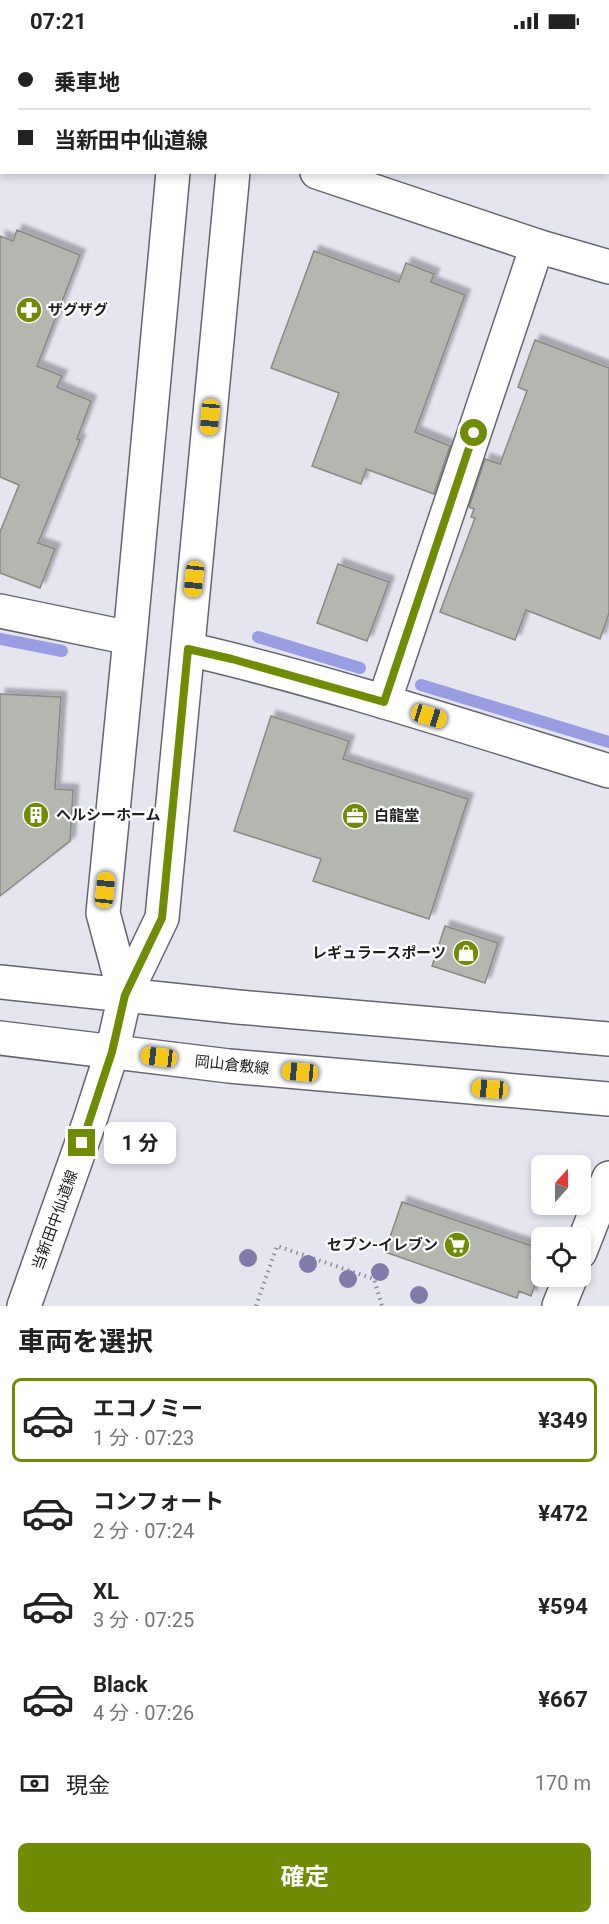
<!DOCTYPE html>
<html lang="ja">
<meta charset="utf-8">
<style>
:root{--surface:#fff;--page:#f2f2f2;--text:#222;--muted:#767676;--line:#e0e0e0;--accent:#708b04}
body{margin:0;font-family:Roboto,"Noto Sans JP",sans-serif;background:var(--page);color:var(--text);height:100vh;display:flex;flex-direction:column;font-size:22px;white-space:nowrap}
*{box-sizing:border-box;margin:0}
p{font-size:20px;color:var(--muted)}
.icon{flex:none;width:33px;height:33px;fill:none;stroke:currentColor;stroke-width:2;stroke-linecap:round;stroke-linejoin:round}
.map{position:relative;height:1264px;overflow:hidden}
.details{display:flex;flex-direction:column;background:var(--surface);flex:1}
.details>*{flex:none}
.hud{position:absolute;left:0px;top:0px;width:609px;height:132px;box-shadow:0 3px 9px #0003;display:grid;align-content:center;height:132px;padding:0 18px;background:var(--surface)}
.needle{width:39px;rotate:21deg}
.fabs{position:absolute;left:531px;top:1113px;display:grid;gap:12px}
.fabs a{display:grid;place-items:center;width:60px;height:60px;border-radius:9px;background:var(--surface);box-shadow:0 3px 9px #0003;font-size:30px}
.end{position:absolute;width:27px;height:27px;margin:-14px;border:8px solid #708b04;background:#fff;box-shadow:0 0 0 3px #fff}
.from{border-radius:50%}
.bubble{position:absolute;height:42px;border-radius:9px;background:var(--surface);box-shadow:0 3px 9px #0003;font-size:20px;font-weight:700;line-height:42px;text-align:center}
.car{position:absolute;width:18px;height:36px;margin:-18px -9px;border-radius:8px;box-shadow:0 0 4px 2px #0007;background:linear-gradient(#f5c518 24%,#345 0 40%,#f5c518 0 76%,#345 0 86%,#f5c518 0)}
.hud b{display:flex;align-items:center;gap:21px;height:57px;font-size:22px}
.hud b+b{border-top:2px solid var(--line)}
.hud i{width:15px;height:15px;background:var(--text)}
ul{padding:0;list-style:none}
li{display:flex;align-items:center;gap:18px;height:84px;margin:0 12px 9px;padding:0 6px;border:3px solid transparent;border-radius:9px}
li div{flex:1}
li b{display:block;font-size:22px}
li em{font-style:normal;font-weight:700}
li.selected{border-color:var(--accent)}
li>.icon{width:54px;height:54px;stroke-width:1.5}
h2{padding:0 18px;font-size:27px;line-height:72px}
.pay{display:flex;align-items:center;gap:15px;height:66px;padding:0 18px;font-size:22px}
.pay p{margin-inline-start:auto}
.cta{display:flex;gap:12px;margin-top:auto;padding:12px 18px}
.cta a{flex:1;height:69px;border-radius:9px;background:var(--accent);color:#fff;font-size:24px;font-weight:700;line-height:69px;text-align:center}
.status{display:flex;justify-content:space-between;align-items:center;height:42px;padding:0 30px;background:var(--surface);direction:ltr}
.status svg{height:16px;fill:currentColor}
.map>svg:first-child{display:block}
</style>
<div class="status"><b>07:21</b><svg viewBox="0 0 49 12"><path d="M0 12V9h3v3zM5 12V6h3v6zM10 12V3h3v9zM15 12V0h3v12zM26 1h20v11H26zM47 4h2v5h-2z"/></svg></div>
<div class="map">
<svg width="609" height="1264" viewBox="0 0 609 1264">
<defs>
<filter id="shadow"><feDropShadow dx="5.5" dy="-5.5" stdDeviation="1.5" flood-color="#0004"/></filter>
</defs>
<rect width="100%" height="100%" fill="#e4e5ef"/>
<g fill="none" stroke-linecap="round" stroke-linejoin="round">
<path stroke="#989ee1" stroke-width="12" d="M86,0L89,2
M258,595L360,626
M0,597L62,609
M421,643L609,700"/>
</g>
<path fill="#b4b7af" stroke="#888b83" stroke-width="1.5" filter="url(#shadow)" d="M17,188L80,213L37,324L62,334L57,345L91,359L77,397L80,398L38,501L55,507L40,546L0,531V490L19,443L0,435V194L13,199Z
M314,209L399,240L406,221L434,232L431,240L465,253L415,390L450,404L434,452L366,427L361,442L312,424L339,351L271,326Z
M535,298L609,326V571L600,597L526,568L515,598L440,570L475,476L471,475L474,467L469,465L485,417L500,422L527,349L518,345Z
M338,522L389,540L367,599L317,581Z
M0,652L61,655L55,747L73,748L70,799L0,854Z
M271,674L349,699L343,717L468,757L429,877L313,839L321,817L234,789Z
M445,884L498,901L485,941L432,924Z
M402,1160L535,1205L531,1215L542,1218V1223L531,1254L519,1249L517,1256L385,1210Z"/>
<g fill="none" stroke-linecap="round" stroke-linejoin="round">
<g stroke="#65666e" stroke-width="36">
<path id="street" d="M188,607C330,640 469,686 609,729
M384,660L537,204
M580,1210L609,1136
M559,1264L571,1234"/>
</g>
<g stroke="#65666e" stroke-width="36">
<path id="secondary" d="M179,2L180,0
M241,2V0
M0,12H2
M317,130L537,204L609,225
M0,569L130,596
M0,940L238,965L609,997
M125,953L103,871L130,596L173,130
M0,996L229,1024L609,1057
M24,1264L89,1081L112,1010L125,953L162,876L233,130"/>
</g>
<path stroke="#8c8c94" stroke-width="4" stroke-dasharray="1.5 4.5" stroke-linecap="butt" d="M256,1264L277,1204L374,1237L382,1264"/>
<use href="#street" stroke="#fff" stroke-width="33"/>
<use href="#secondary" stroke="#fff" stroke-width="33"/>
</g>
<g fill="#7f7cab">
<circle cx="248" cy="1216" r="9"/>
<circle cx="308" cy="1222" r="9"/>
<circle cx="380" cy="1230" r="9"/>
<circle cx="348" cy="1237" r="9"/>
<circle cx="419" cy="1253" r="9"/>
</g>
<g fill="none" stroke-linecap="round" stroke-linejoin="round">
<path stroke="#708b04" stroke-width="8" d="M82,1101L112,1010L125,953L162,876L188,607L232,617L384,660L474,391"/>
</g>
<defs>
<g id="pharmacy-disc" transform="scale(1.35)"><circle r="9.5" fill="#708b04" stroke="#fff"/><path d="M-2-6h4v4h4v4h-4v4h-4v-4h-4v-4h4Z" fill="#fff"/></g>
<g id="building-disc" transform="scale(1.35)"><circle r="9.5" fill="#708b04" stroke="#fff"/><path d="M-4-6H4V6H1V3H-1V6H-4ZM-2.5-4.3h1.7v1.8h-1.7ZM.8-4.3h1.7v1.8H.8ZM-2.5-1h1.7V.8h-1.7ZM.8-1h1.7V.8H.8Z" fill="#fff"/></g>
<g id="office-disc" transform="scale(1.35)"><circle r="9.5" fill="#708b04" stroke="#fff"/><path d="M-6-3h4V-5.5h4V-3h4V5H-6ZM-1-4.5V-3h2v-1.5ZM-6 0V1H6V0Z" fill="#fff"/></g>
<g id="shop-disc" transform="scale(1.35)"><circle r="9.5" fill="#708b04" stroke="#fff"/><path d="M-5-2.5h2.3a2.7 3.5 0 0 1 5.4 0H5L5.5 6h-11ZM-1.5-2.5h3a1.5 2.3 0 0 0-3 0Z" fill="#fff"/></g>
<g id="supermarket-disc" transform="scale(1.35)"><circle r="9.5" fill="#708b04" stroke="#fff"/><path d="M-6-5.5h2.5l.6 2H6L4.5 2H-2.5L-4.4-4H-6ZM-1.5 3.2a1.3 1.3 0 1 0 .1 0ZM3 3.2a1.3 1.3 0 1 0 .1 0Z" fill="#fff"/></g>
</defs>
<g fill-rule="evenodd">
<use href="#pharmacy-disc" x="29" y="268"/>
<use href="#building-disc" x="36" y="773"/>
<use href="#office-disc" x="355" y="774"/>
<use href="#shop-disc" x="466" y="911"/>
<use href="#supermarket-disc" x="457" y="1203"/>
</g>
<g text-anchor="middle" stroke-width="4.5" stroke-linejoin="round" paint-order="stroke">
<g font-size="15" font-weight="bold" fill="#1f1f23" stroke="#fff" text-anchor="start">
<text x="48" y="273">ザグザグ</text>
<text x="56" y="778">ヘルシーホーム</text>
<text x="374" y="779">白龍堂</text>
<text x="446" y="916" text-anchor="end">レギュラースポーツ</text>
<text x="438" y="1208" text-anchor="end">セブン-イレブン</text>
</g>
<g font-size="15" fill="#1f1f23" stroke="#fff">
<text transform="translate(232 1023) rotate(6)" y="5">岡山倉敷線</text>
<text transform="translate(55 1178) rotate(-70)" y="5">当新田中仙道線</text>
</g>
</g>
</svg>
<div class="fabs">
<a><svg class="needle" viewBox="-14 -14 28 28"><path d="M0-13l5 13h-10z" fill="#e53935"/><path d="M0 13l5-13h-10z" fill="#767676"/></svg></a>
<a><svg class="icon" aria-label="locate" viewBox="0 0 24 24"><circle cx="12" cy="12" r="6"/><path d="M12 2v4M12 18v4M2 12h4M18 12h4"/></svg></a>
</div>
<i class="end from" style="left:474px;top:391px"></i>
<i class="end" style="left:82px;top:1101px"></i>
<div class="bubble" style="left:104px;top:1080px;width:72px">1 分</div>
<i class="car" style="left:210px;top:375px;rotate:185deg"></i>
<i class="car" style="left:194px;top:537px;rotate:186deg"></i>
<i class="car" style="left:429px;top:674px;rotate:107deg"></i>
<i class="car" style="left:105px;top:848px;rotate:6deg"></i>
<i class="car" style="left:159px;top:1015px;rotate:277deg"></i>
<i class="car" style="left:300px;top:1030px;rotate:275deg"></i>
<i class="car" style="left:490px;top:1047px;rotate:275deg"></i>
<div class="hud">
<b><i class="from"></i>乗車地</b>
<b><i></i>当新田中仙道線</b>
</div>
</div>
<section class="details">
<h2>車両を選択</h2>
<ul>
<li class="selected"><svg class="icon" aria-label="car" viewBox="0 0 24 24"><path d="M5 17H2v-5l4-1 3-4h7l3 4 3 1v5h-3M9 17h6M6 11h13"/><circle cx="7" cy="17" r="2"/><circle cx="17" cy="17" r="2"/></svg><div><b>エコノミー</b><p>1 分 · 07:23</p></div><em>¥349</em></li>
<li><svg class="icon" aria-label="car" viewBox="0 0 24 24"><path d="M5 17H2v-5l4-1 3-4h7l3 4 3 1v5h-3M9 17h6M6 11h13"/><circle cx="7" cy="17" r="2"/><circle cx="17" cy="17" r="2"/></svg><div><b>コンフォート</b><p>2 分 · 07:24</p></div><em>¥472</em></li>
<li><svg class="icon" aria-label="car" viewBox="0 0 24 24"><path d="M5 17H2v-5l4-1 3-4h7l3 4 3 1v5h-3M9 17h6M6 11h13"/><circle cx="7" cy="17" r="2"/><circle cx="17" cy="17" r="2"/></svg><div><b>XL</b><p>3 分 · 07:25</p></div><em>¥594</em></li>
<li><svg class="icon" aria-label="car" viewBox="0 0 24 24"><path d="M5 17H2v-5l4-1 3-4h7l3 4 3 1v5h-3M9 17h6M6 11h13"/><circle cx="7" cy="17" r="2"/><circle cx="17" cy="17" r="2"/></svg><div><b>Black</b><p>4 分 · 07:26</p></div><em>¥667</em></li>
</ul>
<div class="pay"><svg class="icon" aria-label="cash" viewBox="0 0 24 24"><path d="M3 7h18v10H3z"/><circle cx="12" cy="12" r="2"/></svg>現金<p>170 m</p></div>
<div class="cta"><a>確定</a></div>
</section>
